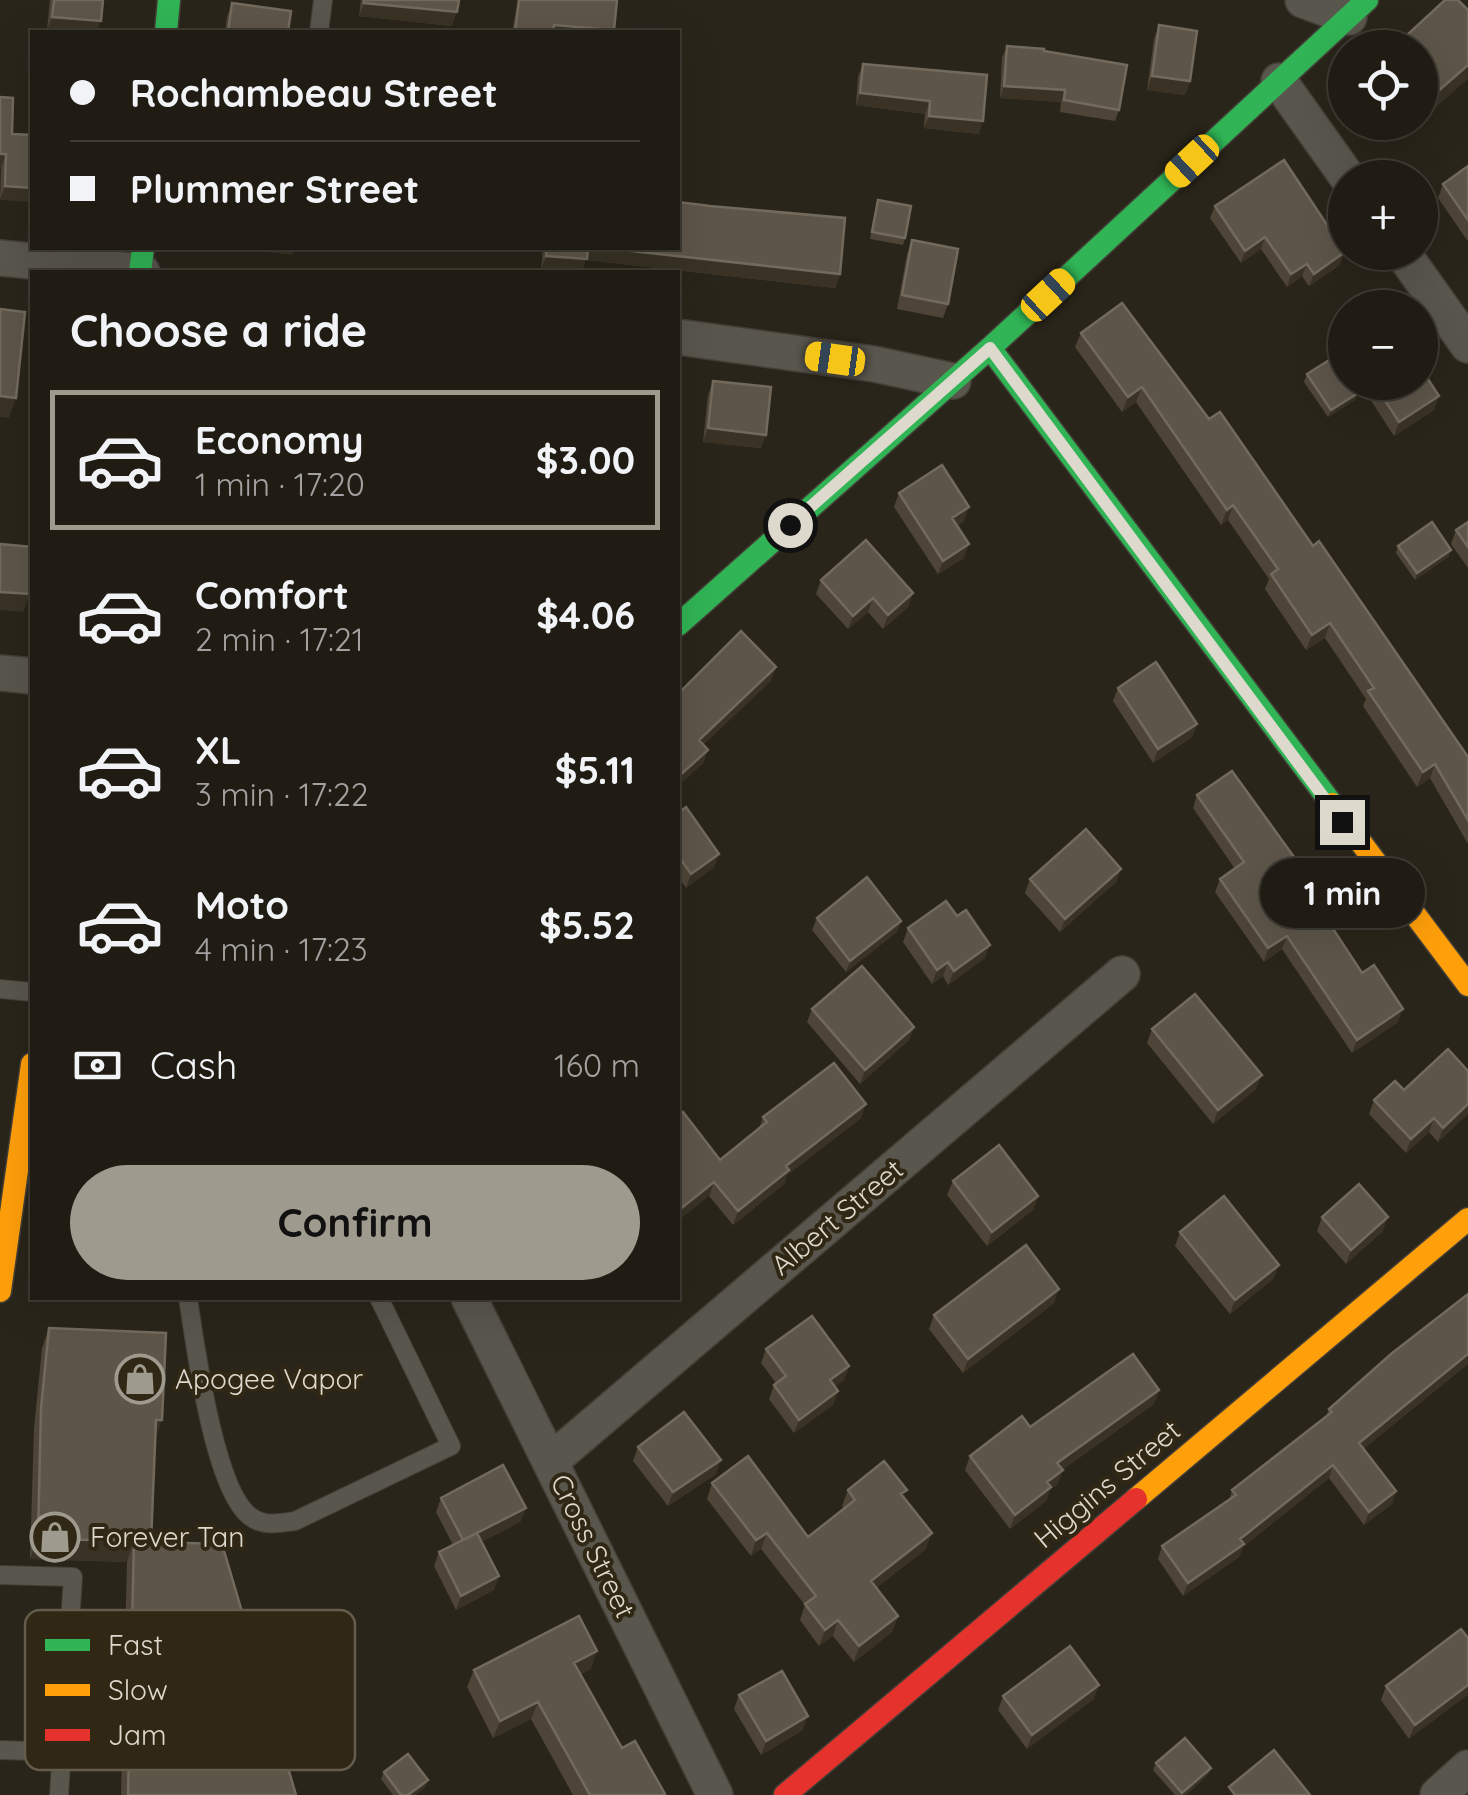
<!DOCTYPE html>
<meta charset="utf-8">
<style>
:root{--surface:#201c14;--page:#28251d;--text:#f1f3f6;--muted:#a2a1a0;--line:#3d3a34;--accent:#9f9a8e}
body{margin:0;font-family:Quicksand,sans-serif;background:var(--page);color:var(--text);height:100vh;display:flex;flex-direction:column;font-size:38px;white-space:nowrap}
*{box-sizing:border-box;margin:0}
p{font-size:32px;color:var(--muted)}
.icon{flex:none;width:55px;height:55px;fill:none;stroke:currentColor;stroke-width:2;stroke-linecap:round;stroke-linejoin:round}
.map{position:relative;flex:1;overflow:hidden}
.panel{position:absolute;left:30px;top:270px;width:650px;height:1030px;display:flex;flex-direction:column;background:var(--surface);border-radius:0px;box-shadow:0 10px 40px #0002,0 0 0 2px var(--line)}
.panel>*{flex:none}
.banner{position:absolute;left:30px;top:30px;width:650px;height:220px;border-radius:0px;box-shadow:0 10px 40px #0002,0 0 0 2px var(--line);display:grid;align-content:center;height:220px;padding:0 40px;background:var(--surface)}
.controls{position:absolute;left:1328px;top:30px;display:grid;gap:20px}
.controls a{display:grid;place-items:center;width:110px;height:110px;border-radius:50%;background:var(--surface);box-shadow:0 10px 40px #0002,0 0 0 2px var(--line);font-size:50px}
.end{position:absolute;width:45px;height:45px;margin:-22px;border:12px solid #ded9cd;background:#111;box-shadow:0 0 0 5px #111}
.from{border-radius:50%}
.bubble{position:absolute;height:70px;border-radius:35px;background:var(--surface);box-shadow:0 10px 40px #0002,0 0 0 2px var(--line);font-size:32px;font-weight:700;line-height:70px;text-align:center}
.car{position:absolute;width:30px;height:60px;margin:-30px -15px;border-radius:12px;box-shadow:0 0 8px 2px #0007;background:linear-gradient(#f5c518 24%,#345 0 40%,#f5c518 0 76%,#345 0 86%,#f5c518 0)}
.banner b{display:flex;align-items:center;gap:35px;height:95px;font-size:38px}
.banner b+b{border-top:2px solid var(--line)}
.banner i{width:25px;height:25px;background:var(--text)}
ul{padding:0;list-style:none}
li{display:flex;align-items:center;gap:30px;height:140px;margin:0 20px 15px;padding:0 20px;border:5px solid transparent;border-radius:0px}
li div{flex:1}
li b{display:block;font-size:38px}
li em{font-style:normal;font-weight:700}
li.on{border-color:var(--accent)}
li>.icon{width:90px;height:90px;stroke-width:1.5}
h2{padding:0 40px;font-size:45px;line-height:120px}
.pay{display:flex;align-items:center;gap:25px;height:110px;padding:0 40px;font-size:38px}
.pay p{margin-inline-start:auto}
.cta{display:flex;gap:20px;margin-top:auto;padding:20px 40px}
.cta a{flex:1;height:115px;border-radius:60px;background:var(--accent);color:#111;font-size:40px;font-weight:700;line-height:115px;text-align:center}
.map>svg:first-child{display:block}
</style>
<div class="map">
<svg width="1468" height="1795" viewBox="0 0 1468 1795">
<rect width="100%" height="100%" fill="#2a251a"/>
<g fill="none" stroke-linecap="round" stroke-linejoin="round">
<g stroke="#433f36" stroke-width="20">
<path id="lane" d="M319,32L323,0
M0,989L32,992
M188,1298C195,1343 214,1492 251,1517C264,1527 281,1523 295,1521L451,1446L379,1298
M0,1575L73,1577L59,1795
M0,1750L62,1752"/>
</g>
<g stroke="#433f36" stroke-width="38">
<path id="street" d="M1303,0L1349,17
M1279,81L1348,178
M1402,252L1468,345
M0,258L142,272
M678,337L874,364L953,381
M0,673L32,676
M469,1298L715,1795
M551,1461L1122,974
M1438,1795L1468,1768"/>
</g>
<g stroke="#433f36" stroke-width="25">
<path id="fast" d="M166,32L169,0
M140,272L143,248
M990,348L1332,804
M678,625L990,348L1367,0"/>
</g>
<g stroke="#433f36" stroke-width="25">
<path id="slow" d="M1332,804L1468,985
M0,1291L32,1064
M1136,1499L1468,1219"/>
</g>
<g stroke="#433f36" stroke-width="25">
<path id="jam" d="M785,1795L1136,1499"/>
</g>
<use href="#lane" stroke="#59564d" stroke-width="18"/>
<use href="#street" stroke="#59564d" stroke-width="35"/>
<use href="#fast" stroke="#30b455" stroke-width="22"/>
<use href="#slow" stroke="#ff9f0a" stroke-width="22"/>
<use href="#jam" stroke="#e5322d" stroke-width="22"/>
</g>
<path fill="#4e4538" d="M50,0H103L97,32L47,30Z
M361,0H459L452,26L359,16Z
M518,0H617L613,32H512Z
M232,3L288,32H225L227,17Z
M1159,25L1190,81L1185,95L1147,90L1154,39Z
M1007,46L1044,51L1119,110L1115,121L1060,112L1061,102L1000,98L1002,58Z
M863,64L979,134L924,128L925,114L856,105L858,77Z
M0,97L12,134L32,135L0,200L1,168H0Z
M1389,122H1418L1402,136Z
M1468,166V240H1467L1438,198L1443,184Z
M878,200L905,238L903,245L870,239Z
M1215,206L1340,265L1309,286L1302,276L1287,287L1261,249L1241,263L1210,218Z
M912,240L948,304L943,318L897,309L907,254Z
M543,248H678L840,274L835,288L586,260L541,270Z
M1081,333L1209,419L1313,546L1468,757V844L1430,778L1417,787L1363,706L1366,699L1325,638L1306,650L1265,589L1269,579L1228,520L1221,525L1136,402L1122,412L1075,347Z
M1307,374L1358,393L1355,400L1328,417L1304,382Z
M713,381L761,448L703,442L708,395Z
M1370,382H1420L1434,410L1394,436L1366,393Z
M899,493L964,521L957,526L964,558L938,574L894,507Z
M1468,522V568L1451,544L1456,530Z
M1398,546L1451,550L1448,557L1415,580L1396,553Z
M821,580L913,593L908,607L883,629L868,612L848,629L816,594Z
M1118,688L1197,724L1192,737L1153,763L1113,701Z
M1197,795L1326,918L1362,973L1398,1022L1352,1053L1282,949L1264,962L1215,892L1220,879L1235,869L1193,808Z
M678,813L719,854L714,867L686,888L678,876Z
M1121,869L1116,882L1060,932L1025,893L1030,879Z
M817,918L901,921L897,932L846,972L812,930Z
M908,928L985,958L948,985L943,976L932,984L903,942Z
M812,1009L914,1027L909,1040L860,1084L807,1022Z
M1152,1029L1256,1089L1213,1124L1147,1043Z
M1468,1071V1114L1438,1142L1429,1132L1406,1153L1369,1114L1374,1100Z
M763,1117L861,1118L787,1175L784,1184L733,1225L709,1196L720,1160L759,1128Z
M953,1181L1038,1196L1033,1210L987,1246L947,1195Z
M1322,1217L1383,1231L1346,1264L1317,1231Z
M1180,1232L1274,1278L1230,1314L1175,1246Z
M1054,1303L963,1373L929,1329L934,1315Z
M49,1328L155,1440L151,1542L296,1795H121L127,1562L30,1559L34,1428L42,1348Z
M766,1349L849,1366L844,1380L835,1386L838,1391L833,1405L794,1433L769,1399L774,1385L776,1383L761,1363Z
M1468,1364L1363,1449L1396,1491L1392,1504L1364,1525L1329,1478L1243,1547L1239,1557L1183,1596L1158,1559L1162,1546L1229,1500L1232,1490L1326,1416L1329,1409Z
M1159,1390L1154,1404L1062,1470L1058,1484L1050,1489L1046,1501L1010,1529L965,1470L970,1456L1030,1427Z
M638,1447L716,1474L668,1506L633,1461Z
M712,1483L808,1537L844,1509L842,1506L848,1490L904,1498L926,1549L876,1588L898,1616L892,1632L854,1662L833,1636L819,1646L800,1620L805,1605L761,1549L751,1556L707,1499Z
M441,1498L526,1508L520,1522L481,1542L499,1576L494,1590L456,1610L434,1566L439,1552L453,1545L436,1512Z
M1461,1629L1409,1739L1381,1700L1386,1686Z
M591,1669L581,1674L622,1748L664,1795H573L531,1719L493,1738L467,1687L474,1670Z
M739,1695L803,1730L761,1755L734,1709Z
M1003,1696L1094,1699L1027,1749L998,1710Z
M1156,1763L1208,1775L1186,1795H1175L1153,1770Z
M384,1772L428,1780L425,1787L415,1795H393L381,1779Z"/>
<path fill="#393225" d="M364,3L457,12L452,26L359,16Z
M52,17L101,21L97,32L47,30Z
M554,25L614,30L613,32H551Z
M1468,65V79L1420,121V107Z
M1152,76L1190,81L1185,95L1147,90Z
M1004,86L1065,90L1061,102L1000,98Z
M860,93L930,101L925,114L856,105Z
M929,116L983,121L979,134L924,128Z
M1407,122H1418L1402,136Z
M0,154H6L1,168H0Z
M5,186L32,188V202L0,200Z
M1265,237L1261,249L1241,263L1245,251Z
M235,248H295L292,255Z
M587,248H604L840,274L835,288L586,260L582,272L541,270L546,256Z
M1345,252L1340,265L1309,286L1314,274Z
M1307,264L1302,276L1287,287L1291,274Z
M1142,387L1136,402L1122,412L1128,397Z
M1358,393L1355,400L1328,417L1331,410Z
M0,396L16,398L9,418L0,417Z
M1439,396L1434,410L1394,436L1399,422Z
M708,428L766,435L761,448L703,442Z
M1233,505L1228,520L1221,525L1227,510Z
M969,507L964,521L947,532L952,518Z
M969,544L964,558L938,574L943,561Z
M1451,550L1448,557L1415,580L1417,573Z
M0,592L30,594L23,612L0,610Z
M913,593L908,607L883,629L888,615Z
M873,598L868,612L848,629L853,616Z
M1330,623L1325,638L1306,650L1312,635Z
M776,667L771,681L694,754L699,740Z
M1197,724L1192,737L1153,763L1158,749Z
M708,750L703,764L678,786V777Z
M1435,764L1430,778L1417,787L1423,772Z
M719,854L714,867L686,888L691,874Z
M1121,869L1116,882L1060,932L1065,919Z
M901,921L897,932L846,972L850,961Z
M1287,936L1282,949L1264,962L1268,948Z
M990,945L985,958L948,985L954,971Z
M948,962L943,976L932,984L937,970Z
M1403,1009L1398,1022L1352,1053L1357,1040Z
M914,1027L909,1040L860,1084L865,1070Z
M1262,1075L1256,1089L1213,1124L1218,1110Z
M866,1104L861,1118L787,1175L784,1184L733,1225L738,1211L786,1166Z
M1468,1104V1114L1438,1142L1443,1128Z
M1434,1118L1429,1132L1406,1153L1411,1139Z
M714,1182L709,1196L678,1221V1211Z
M1038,1196L1033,1210L987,1246L992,1232Z
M1388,1217L1383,1231L1346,1264L1351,1250Z
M1279,1265L1274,1278L1230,1314L1235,1300Z
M1059,1289L1054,1303L963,1373L968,1359Z
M1468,1354V1364L1354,1456L1359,1443Z
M849,1366L844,1380L825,1393L830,1380Z
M1159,1390L1154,1404L1052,1477L1057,1463Z
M838,1391L833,1405L794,1433L799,1420Z
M156,1420H162L155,1440Z
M721,1460L716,1474L668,1506L673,1492Z
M1333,1465L1329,1478L1243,1547L1239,1557L1183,1596L1188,1583Z
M1063,1470L1058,1484L1050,1489L1046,1501L1010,1529L1015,1515L1047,1482Z
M1396,1491L1392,1504L1364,1525L1369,1512Z
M526,1508L520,1522L458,1554L463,1540Z
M767,1533L761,1549L751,1556L756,1540Z
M932,1533L926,1549L865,1597L871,1581Z
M38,1538L134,1541L127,1562L30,1559Z
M499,1576L494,1590L456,1610L461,1596Z
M898,1616L892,1632L854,1662L859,1646Z
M838,1620L833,1636L819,1646L825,1630Z
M597,1651L591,1669L568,1681L574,1663Z
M1099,1685L1094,1699L1027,1749L1032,1735Z
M1468,1685V1695L1409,1739L1415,1725Z
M538,1702L531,1719L493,1738L500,1721Z
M808,1716L803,1730L761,1755L766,1741Z
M1211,1768L1208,1775L1186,1795H1181Z
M428,1780L425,1787L415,1795H408Z"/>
<path fill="#5d5548" stroke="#726a5d" stroke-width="2.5" d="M54,0H103L101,21L52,17Z
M364,0H459L457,12L364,3Z
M519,0H617L614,30L554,25L553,32H515Z
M1445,0H1458L1468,10V65L1420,107V48H1393Z
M232,3L291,11L288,32H228Z
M1159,25L1197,31L1190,81L1152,76Z
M1007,46L1044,49V51L1127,65L1119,110L1064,100L1065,90L1004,86Z
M863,64L987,75L983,121L929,116L930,101L860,93Z
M0,97L13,98L12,134L32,135V188L5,186L6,154H0Z
M1284,160L1345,252L1314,274L1307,264L1291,274L1265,237L1245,251L1215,206Z
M1468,166V220L1443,184Z
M878,200L911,206L905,238L872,232Z
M678,202L710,206L845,218L840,274L604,248H678Z
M912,240L958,249L948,304L902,295Z
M547,248H588L587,259L546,256Z
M1122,303L1209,419L1220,412L1313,546L1319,541L1468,757V820L1435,764L1423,772L1368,691L1374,688L1330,623L1312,635L1271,574L1278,569L1233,505L1227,510L1142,387L1128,397L1081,333Z
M0,309L25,312L16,398L0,396Z
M1334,357L1345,373V382H1351L1358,393L1331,410L1307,374Z
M1420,367L1439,396L1399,422L1373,382H1420Z
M713,381L771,387L766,435L708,428Z
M942,465L969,507L952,518L969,544L943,561L899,493Z
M1432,522L1451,550L1417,573L1398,546Z
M1468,522V547L1456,530Z
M866,540L913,593L888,615L873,598L853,616L821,580Z
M0,544L32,547L30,594L0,592Z
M741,631L776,667L699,740L708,750L678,777V694Z
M1156,662L1197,724L1158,749L1118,688Z
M1232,771L1330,907L1322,912L1362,973L1374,965L1403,1009L1357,1040L1287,936L1268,948L1220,879L1244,862L1197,795Z
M686,807L719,854L691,874L678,855V813Z
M1086,829L1121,869L1065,919L1030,879Z
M867,877L901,921L850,961L817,918Z
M946,901L957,916L966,910L990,945L954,971L948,962L937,970L908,928Z
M862,966L914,1027L865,1070L812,1009Z
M1195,994L1262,1075L1218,1110L1152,1029Z
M1448,1049L1468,1071V1104L1443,1128L1434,1118L1411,1139L1374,1100L1395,1081L1404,1090Z
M834,1063L866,1104L786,1166L789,1170L738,1211L714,1182L678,1211V1117L683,1112L720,1160L767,1122L763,1117Z
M999,1145L1038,1196L992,1232L953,1181Z
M1359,1184L1388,1217L1351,1250L1322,1217Z
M1224,1196L1279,1265L1235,1300L1180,1232Z
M1026,1245L1059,1289L968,1359L934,1315Z
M1468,1294V1354L1359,1443L1396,1491L1369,1512L1333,1465L1240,1539L1244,1544L1188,1583L1162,1546L1236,1495L1232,1490L1332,1412L1329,1409L1391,1354Z
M812,1316L849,1366L830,1380L838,1391L799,1420L774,1385L786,1376L766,1349Z
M49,1328L166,1333L162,1420H156L151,1542L222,1544L296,1795H128L134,1541L139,1542L38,1538L41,1408Z
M1133,1354L1159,1390L1057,1463L1063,1470L1047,1482L1051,1487L1015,1515L970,1456L1022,1416L1030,1427Z
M684,1412L721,1460L673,1492L638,1447Z
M748,1456L808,1537L855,1500L848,1490L884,1461L907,1490L901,1494L932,1533L871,1581L898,1616L859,1646L838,1620L825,1630L805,1604L816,1596L767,1533L756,1540L712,1483Z
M503,1465L526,1508L463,1540L441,1498Z
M477,1533L499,1576L461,1596L439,1552Z
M579,1616L597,1651L574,1663L622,1748L635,1741L665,1794L663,1795H590L538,1702L500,1721L474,1670Z
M1461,1629L1468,1638V1685L1415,1725L1386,1686Z
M1070,1646L1099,1685L1032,1735L1003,1696Z
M782,1671L808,1716L766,1741L739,1695Z
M1185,1738L1211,1768L1182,1793L1156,1763Z
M1274,1750L1310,1795H1235L1229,1787Z
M408,1754L428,1780L408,1795H401L384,1772Z"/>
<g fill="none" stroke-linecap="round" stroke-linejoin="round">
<path stroke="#ded9cd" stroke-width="12" d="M790,525L990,348L1342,822"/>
</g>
<defs>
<g id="shop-ring" transform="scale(2.5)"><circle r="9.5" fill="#302714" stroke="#9f9a8e" stroke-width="1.5"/><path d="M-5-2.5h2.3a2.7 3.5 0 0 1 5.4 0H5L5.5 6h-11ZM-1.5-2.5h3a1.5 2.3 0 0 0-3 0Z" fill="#9f9a8e"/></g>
</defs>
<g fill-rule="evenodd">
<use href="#shop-ring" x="140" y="1379"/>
<use href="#shop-ring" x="55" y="1537"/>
</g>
<g text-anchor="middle" stroke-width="8" stroke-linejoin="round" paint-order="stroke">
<g font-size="28" fill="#ded9cd" stroke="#302714">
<text transform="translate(837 1217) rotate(-40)" y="10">Albert Street</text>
<text transform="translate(1107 1484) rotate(-40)" y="10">Higgins Street</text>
<text transform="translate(593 1546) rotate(64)" y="10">Cross Street</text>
</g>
<g font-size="28" fill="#ded9cd" stroke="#302714" text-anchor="start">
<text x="175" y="1389">Apogee Vapor</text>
<text x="90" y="1547">Forever Tan</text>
</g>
</g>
<rect x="25" y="1610" width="330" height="160" rx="15" fill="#302714" stroke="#645c4c" stroke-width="2.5"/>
<rect x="45" y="1639" width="45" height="12" fill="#30b455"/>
<rect x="45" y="1684" width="45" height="12" fill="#ff9f0a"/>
<rect x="45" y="1729" width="45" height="12" fill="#e5322d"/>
<g font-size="28" fill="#ded9cd">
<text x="108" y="1655">Fast</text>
<text x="108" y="1700">Slow</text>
<text x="108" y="1745">Jam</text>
</g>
</svg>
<div class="controls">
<a><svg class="icon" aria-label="locate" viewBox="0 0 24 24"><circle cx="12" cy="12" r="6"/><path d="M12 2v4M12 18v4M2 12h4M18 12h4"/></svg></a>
<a>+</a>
<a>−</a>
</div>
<i class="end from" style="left:790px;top:525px"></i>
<i class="end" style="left:1342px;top:822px"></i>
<div class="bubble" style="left:1260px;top:858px;width:165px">1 min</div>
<i class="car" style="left:1192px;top:161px;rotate:227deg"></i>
<i class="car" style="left:1048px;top:295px;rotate:47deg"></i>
<i class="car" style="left:835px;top:359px;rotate:278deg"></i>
<div class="banner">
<b><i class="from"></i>Rochambeau Street</b>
<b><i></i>Plummer Street</b>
</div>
<section class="panel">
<h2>Choose a ride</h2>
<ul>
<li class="on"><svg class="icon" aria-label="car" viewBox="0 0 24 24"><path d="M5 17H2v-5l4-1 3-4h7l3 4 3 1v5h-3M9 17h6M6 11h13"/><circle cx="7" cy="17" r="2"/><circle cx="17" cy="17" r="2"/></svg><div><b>Economy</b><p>1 min · 17:20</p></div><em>$3.00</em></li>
<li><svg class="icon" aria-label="car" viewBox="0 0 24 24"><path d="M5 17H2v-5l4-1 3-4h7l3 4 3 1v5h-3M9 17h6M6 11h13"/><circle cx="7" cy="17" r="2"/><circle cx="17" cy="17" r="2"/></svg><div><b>Comfort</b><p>2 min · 17:21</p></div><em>$4.06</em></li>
<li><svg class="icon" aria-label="car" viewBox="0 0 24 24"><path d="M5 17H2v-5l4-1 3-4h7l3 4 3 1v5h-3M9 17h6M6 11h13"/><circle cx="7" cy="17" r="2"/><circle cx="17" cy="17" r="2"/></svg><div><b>XL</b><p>3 min · 17:22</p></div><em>$5.11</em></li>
<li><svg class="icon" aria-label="car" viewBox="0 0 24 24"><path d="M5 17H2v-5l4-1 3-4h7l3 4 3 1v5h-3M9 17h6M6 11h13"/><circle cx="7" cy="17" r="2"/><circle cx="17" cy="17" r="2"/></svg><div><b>Moto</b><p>4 min · 17:23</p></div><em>$5.52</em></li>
</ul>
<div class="pay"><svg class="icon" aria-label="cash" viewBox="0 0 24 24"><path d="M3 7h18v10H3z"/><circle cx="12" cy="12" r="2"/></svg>Cash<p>160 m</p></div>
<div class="cta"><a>Confirm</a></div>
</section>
</div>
